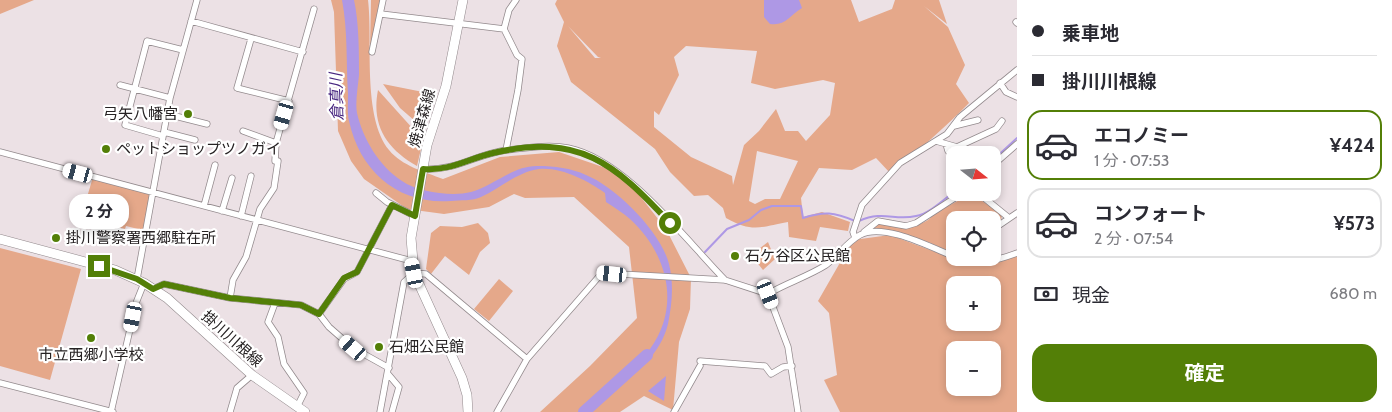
<!DOCTYPE html>
<html lang="ja">
<meta charset="utf-8">
<style>
:root{--surface:#fff;--page:#f2f2f3;--text:#2b2b33;--muted:#7c7c81;--line:#e1e1e2;--accent:#537f07}
body{margin:0;font-family:Cabin,"Noto Sans JP",sans-serif;background:var(--page);color:var(--text);height:100vh;display:flex;flex-direction:column;font-size:19px;white-space:nowrap}
*{box-sizing:border-box;margin:0}
p{font-size:16px;color:var(--muted)}
.icon{flex:none;width:28px;height:28px;fill:none;stroke:currentColor;stroke-width:2;stroke-linecap:round;stroke-linejoin:round}
.map{position:relative;flex:1;overflow:hidden}
.sheet{display:flex;flex-direction:column;background:var(--surface);width:375px}
.sheet>*{flex:none}
.guide{display:grid;align-content:center;height:110px;padding:0 15px;background:var(--surface)}
.needle{width:32px;rotate:107deg}
.buttons{position:absolute;left:946px;top:146px;display:grid;gap:10px}
.buttons a{display:grid;place-items:center;width:55px;height:55px;border-radius:10px;background:var(--surface);box-shadow:0 2px 8px #0003;font-size:25px}
.end{position:absolute;width:22px;height:22px;margin:-11px;border:6px solid #537f07;background:#fff;box-shadow:0 0 0 2px #fff}
.from{border-radius:50%}
.bubble{position:absolute;height:35px;border-radius:15px;background:var(--surface);box-shadow:0 2px 8px #0003;font-size:16px;font-weight:700;line-height:35px;text-align:center}
.car{position:absolute;width:15px;height:30px;margin:-15px -8px;border-radius:6px;box-shadow:0 0 4px 1px #0007;background:linear-gradient(#fff 24%,#345 0 40%,#fff 0 76%,#345 0 86%,#fff 0)}
.guide b{display:flex;align-items:center;gap:18px;height:48px;font-size:19px}
.guide b+b{border-top:1px solid var(--line)}
.guide i{width:12px;height:12px;background:var(--text)}
ul{padding:0;list-style:none}
li{display:flex;align-items:center;gap:15px;height:70px;margin:0 10px 8px;padding:0 5px;border:2px solid var(--line);border-radius:15px}
li div{flex:1}
li b{display:block;font-size:19px}
li em{font-style:normal;font-weight:700}
li.on{border-color:var(--accent)}
li>.icon{width:45px;height:45px;stroke-width:1.5}
.pay{display:flex;align-items:center;gap:12px;height:55px;padding:0 15px;font-size:19px}
.pay p{margin-inline-start:auto}
.action{display:flex;gap:10px;margin-top:auto;padding:10px 15px}
.action a{flex:1;height:58px;border-radius:15px;background:var(--accent);color:#fff;font-size:20px;font-weight:700;line-height:58px;text-align:center}
main{display:flex;flex:1;min-height:0}
.map>svg:first-child{display:block}
</style>
<main>
<div class="map">
<svg width="1017" height="412" viewBox="0 0 1017 412">
<rect width="100%" height="100%" fill="#ece1e5"/>
<path fill="#e5a88a" fill-rule="evenodd" d="M0,0H34L0,14Z
M331,0H368C373,42 362,116 389,150C402,166 425,172 443,179L500,157L559,152L603,167L618,175L636,191L666,229L691,278L690,309L679,342L673,410L644,396L620,412H540L590,366L637,318L629,247L574,197L525,198L514,194L489,207L444,214L407,209L364,179L351,161L338,131L334,12Z
M371,0H380L370,49Z
M557,0H851L859,22L892,9L895,0H939L947,24L924,6L948,27L965,65L956,84L969,103C945,128 918,150 891,174L876,158L852,170L819,168L801,198L803,217L822,212L850,222L848,231L820,227L816,241L789,237L788,222C760,227 753,233 726,218L723,208L708,195L694,196L670,172L655,149L571,82L557,46L564,22L555,4ZM568,26L598,57L601,58H595ZM686,46L757,51L751,83L775,89L823,80L835,83L830,115L806,141L798,131H785L776,109L759,131L744,145L733,185L732,176L691,157L654,127V111L659,115L679,75L674,57ZM757,151L798,161L780,199H765L755,204L749,201Z
M383,84L433,94L423,128L400,108Z
M378,90L423,140L417,166C387,149 371,126 378,90Z
M93,177L153,193L146,231L126,226L125,229L108,224L105,230L79,224Z
M970,193L1002,214L1001,222L993,229L992,220H955V254L928,242L869,229L884,221C901,226 912,230 928,220C931,218 933,214 936,212C948,206 959,201 970,193Z
M478,223L488,233L490,243L480,252L469,275L445,256L431,274L426,269L431,233L440,226L462,227Z
M890,235L965,263H994L1017,255V412H840L824,380L837,375L829,313L818,301L853,240ZM955,285H992V322H955ZM955,350H992V388H955Z
M768,242L775,259L763,270L751,255Z
M0,248L81,269L50,380L0,366Z
M499,279L513,291L489,321L474,309Z"/>
<path fill="#ae98e5" d="M342,0H354C359,23 359,51 359,75C358,87 355,102 357,113C363,139 379,166 402,181C418,192 452,197 471,192C493,186 514,165 538,166C554,166 571,168 586,175C616,187 661,232 669,264C674,284 672,304 668,324C661,352 638,375 613,387C625,375 639,363 650,349C681,306 668,254 630,219C623,213 614,207 606,202L605,193C588,181 562,167 539,169C517,172 501,188 481,197C473,201 460,200 451,201C399,205 360,172 349,121C347,112 348,103 348,94C346,63 348,31 342,0Z
M764,0H799L802,8C789,16 786,26 770,24L764,17Z
M666,376L664,401L648,391Z"/>
<g fill="none" stroke-linecap="round" stroke-linejoin="round">
<path stroke="#ae98e5" stroke-width="2" d="M992,161L1017,138
M859,221C884,210 894,221 916,216C929,214 944,199 955,191
M705,252L727,229L749,220L761,210L772,206H801L803,218C824,211 834,212 855,221"/>
<path stroke="#ae98e5" stroke-width="12" d="M584,412L647,355"/>
<g stroke="#938a8d" stroke-width="7">
<path id="minor" d="M381,14L504,29
M191,21L303,52
M1016,22L1017,23
M251,39L237,88L289,101
M372,52L383,0
M1000,83L1006,92L1017,97
M120,85L170,98
M167,114L207,124
M954,126L978,120
M243,131L276,143
M164,132L195,140
M163,136L125,125L147,41L183,50
M936,141L957,147L996,129L1002,121
M946,144L948,151L956,155
M506,150L518,90L522,59L517,55L504,29L509,10L516,0
M0,152L412,261
M992,166L1017,144
M423,169C456,171 476,154 507,150C526,148 549,144 568,148C625,159 685,239 725,280
M977,192L1009,218
M376,193L387,202L415,216
M204,206L215,165
M222,211L232,178
M241,216L251,176
M992,230L1017,213
M864,232L878,221L906,226L916,223L964,192
M855,238L853,232L862,205L900,163L947,134L960,117L1017,70
M955,258C978,266 995,261 1017,253
M137,279L170,98L197,0
M153,289L164,284L230,298L301,305L319,314L329,327L353,348L389,368
M768,294L788,347L798,412
M230,298L233,280L246,257L260,209L274,188L278,161H275L276,143L314,9
M275,303L268,322L278,337L284,364L304,393L297,407
M319,314L344,279L357,272L392,205
M700,361L765,366L771,374L783,367L792,366
M388,374L399,387L392,412
M0,383L113,412
M111,412L136,303L144,283
M230,412L237,388L252,375
M380,412L404,282L414,273L426,274L527,359
M497,412L527,359L602,273L725,280L768,294C786,283 807,277 826,265C838,256 847,242 860,235C884,222 932,248 955,257
M674,412L700,366"/>
</g>
<g stroke="#938a8d" stroke-width="10">
<path id="primary" d="M463,0L446,86L427,145L411,238L414,273L462,378L467,395L468,412
M0,239L115,270L144,283L167,298L252,375L305,412"/>
</g>
<use href="#minor" stroke="#fff" stroke-width="5.5"/>
<use href="#primary" stroke="#fff" stroke-width="9"/>
</g>
<g fill="none" stroke-linecap="round" stroke-linejoin="round">
<path stroke="#537f07" stroke-width="6" d="M99,266L137,279L153,289L164,284L230,298L301,305L319,314L344,278L357,272L392,205L415,216L423,169C451,171 467,159 493,153C580,133 614,163 670,223"/>
</g>
<g fill="#537f07" stroke="#fff" stroke-width="2">
<circle cx="188" cy="114" r="5"/>
<circle cx="106" cy="149" r="5"/>
<circle cx="56" cy="238" r="5"/>
<circle cx="735" cy="256" r="5"/>
<circle cx="91" cy="338" r="5"/>
<circle cx="379" cy="347" r="5"/>
</g>
<g text-anchor="middle" stroke-width="4.5" stroke-linejoin="round" paint-order="stroke">
<g font-size="15" fill="#262223" stroke="#fff" text-anchor="start">
<text x="178" y="119" text-anchor="end">弓矢八幡宮</text>
<text x="116" y="154">ペットショップツノガイ</text>
<text x="66" y="243">掛川警察署西郷駐在所</text>
<text x="745" y="261">石ケ谷区公民館</text>
<text x="389" y="352">石畑公民館</text>
<text x="91" y="360" text-anchor="middle">市立西郷小学校</text>
</g>
<g font-size="15" fill="#262223" stroke="#fff">
<text transform="translate(422 118) rotate(-74)" y="5">焼津森線</text>
<text transform="translate(232 339) rotate(42)" y="5">掛川川根線</text>
</g>
<g font-size="16" font-style="italic" fill="#4a2881" stroke="#fff">
<text transform="translate(336 97) rotate(-92)" y="6">倉真川</text>
</g>
</g>
</svg>
<div class="buttons">
<a><svg class="needle" viewBox="-14 -14 28 28"><path d="M0-13l5 13h-10z" fill="#e53935"/><path d="M0 13l5-13h-10z" fill="#7c7c81"/></svg></a>
<a><svg class="icon" aria-label="locate" viewBox="0 0 24 24"><circle cx="12" cy="12" r="6"/><path d="M12 2v4M12 18v4M2 12h4M18 12h4"/></svg></a>
<a>+</a>
<a>−</a>
</div>
<i class="end from" style="left:670px;top:223px"></i>
<i class="end" style="left:99px;top:266px"></i>
<div class="bubble" style="left:69px;top:194px;width:60px">2 分</div>
<i class="car" style="left:284px;top:115px;rotate:196deg"></i>
<i class="car" style="left:78px;top:173px;rotate:285deg"></i>
<i class="car" style="left:414px;top:273px;rotate:349deg"></i>
<i class="car" style="left:612px;top:274px;rotate:276deg"></i>
<i class="car" style="left:768px;top:294px;rotate:158deg"></i>
<i class="car" style="left:133px;top:317px;rotate:191deg"></i>
<i class="car" style="left:353px;top:348px;rotate:311deg"></i>
</div>
<section class="sheet">
<div class="guide">
<b><i class="from"></i>乗車地</b>
<b><i></i>掛川川根線</b>
</div>
<ul>
<li class="on"><svg class="icon" aria-label="car" viewBox="0 0 24 24"><path d="M5 17H2v-5l4-1 3-4h7l3 4 3 1v5h-3M9 17h6M6 11h13"/><circle cx="7" cy="17" r="2"/><circle cx="17" cy="17" r="2"/></svg><div><b>エコノミー</b><p>1 分 · 07:53</p></div><em>¥424</em></li>
<li><svg class="icon" aria-label="car" viewBox="0 0 24 24"><path d="M5 17H2v-5l4-1 3-4h7l3 4 3 1v5h-3M9 17h6M6 11h13"/><circle cx="7" cy="17" r="2"/><circle cx="17" cy="17" r="2"/></svg><div><b>コンフォート</b><p>2 分 · 07:54</p></div><em>¥573</em></li>
</ul>
<div class="pay"><svg class="icon" aria-label="cash" viewBox="0 0 24 24"><path d="M3 7h18v10H3z"/><circle cx="12" cy="12" r="2"/></svg>現金<p>680 m</p></div>
<div class="action"><a>確定</a></div>
</section>
</main>
